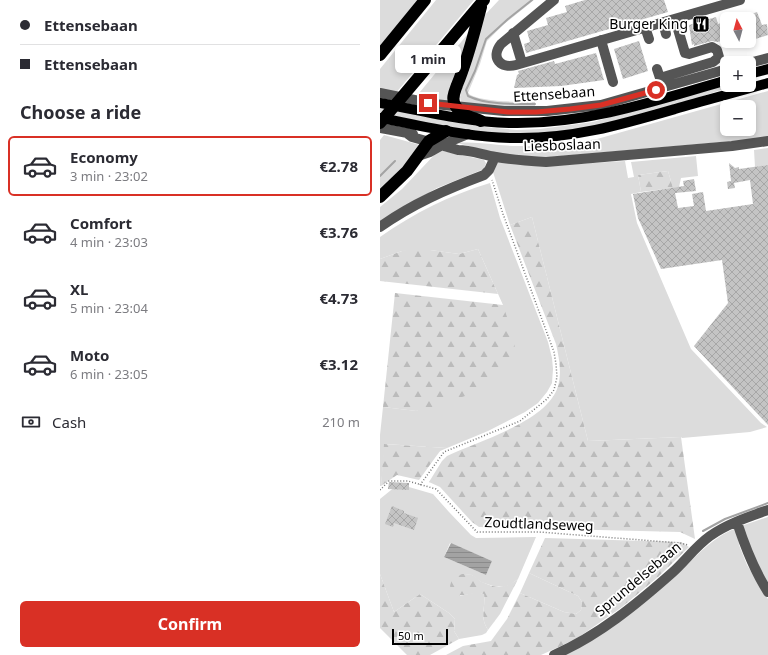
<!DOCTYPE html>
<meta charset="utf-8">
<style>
:root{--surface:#fff;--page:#f2f2f3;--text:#2b2b33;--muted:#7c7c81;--line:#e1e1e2;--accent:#d93025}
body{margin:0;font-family:"Noto Sans",sans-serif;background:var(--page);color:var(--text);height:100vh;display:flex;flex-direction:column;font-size:15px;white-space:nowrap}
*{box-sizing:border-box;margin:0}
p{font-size:13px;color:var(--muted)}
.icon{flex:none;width:22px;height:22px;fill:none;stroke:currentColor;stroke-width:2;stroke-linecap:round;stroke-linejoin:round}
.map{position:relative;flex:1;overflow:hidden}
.panel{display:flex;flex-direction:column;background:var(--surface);width:380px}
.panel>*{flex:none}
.top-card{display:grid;align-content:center;height:88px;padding:0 20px;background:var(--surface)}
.needle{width:26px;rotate:354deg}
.buttons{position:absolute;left:340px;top:12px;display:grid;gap:8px}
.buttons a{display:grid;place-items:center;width:36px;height:36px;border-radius:6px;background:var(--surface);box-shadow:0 2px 6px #0003;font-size:20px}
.scale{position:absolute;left:12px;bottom:10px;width:56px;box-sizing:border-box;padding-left:4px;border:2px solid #000;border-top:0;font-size:11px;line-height:14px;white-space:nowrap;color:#000;-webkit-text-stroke:3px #fff;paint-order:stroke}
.end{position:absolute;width:18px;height:18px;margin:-9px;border:5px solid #d93025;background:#fff;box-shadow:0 0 0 2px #fff}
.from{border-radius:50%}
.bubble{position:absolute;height:28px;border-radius:6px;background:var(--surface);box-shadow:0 2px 6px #0003;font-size:13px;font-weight:700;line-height:28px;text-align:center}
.top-card b{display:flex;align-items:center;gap:14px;height:38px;font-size:15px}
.top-card b+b{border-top:1px solid var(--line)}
.top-card i{width:10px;height:10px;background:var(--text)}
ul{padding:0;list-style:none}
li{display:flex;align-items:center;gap:12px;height:60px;margin:0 8px 6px;padding:0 12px;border:2px solid transparent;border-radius:6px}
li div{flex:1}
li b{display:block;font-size:15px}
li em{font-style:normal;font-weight:700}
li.current{border-color:var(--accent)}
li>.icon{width:36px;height:36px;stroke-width:1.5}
h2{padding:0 20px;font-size:18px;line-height:48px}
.pay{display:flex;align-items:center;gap:10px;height:44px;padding:0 20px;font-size:15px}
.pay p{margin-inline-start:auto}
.cta{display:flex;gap:8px;margin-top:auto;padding:8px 20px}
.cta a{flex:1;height:46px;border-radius:6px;background:var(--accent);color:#fff;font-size:16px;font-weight:700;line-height:46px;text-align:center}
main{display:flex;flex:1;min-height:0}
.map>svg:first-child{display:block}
</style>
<main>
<section class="panel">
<div class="top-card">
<b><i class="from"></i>Ettensebaan</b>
<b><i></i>Ettensebaan</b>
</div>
<h2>Choose a ride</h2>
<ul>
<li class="current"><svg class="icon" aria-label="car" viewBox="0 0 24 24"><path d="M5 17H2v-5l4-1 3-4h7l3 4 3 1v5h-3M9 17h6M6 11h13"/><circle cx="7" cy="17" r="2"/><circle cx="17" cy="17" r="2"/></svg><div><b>Economy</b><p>3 min · 23:02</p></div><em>€2.78</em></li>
<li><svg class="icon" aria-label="car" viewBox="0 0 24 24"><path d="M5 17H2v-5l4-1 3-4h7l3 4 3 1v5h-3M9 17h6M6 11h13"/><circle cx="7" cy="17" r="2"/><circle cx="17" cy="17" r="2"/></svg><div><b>Comfort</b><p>4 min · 23:03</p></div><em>€3.76</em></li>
<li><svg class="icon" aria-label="car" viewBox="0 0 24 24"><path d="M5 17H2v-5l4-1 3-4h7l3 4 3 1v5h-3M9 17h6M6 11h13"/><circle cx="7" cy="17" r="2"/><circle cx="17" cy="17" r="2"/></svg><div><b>XL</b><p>5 min · 23:04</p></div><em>€4.73</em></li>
<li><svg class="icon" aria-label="car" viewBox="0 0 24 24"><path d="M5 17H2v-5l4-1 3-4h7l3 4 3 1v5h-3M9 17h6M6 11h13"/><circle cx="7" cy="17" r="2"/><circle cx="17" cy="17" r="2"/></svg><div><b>Moto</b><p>6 min · 23:05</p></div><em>€3.12</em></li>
</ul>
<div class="pay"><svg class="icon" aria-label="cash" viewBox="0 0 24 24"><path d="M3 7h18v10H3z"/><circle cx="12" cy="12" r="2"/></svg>Cash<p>210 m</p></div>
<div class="cta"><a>Confirm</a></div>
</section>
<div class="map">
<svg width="388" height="655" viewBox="0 0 388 655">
<defs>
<pattern id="forest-firs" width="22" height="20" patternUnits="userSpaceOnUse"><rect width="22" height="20" fill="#dcdcdc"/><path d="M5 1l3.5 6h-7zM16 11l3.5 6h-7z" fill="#bbb"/></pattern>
<pattern id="water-rules" width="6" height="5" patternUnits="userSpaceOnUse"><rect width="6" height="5" fill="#a3a3a3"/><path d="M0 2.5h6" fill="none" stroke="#8b8b8b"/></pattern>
<pattern id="building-cross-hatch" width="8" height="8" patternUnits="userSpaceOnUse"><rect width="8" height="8" fill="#c4c4c4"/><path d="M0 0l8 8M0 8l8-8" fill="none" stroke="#a7a7a7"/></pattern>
</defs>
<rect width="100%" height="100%" fill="#fff"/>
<path fill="#dcdcdc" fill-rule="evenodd" d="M0,0H38L0,46Z
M56,0H94L15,94L0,91V69Z
M119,0H154L123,25L107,41L100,64L88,93C96,102 142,102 155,102V110L81,103L80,97L82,88L90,68L103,17Z
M91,30L69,103L35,98Z
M347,85H355C327,95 300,104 271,112C219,127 168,137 113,133C75,130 37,121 0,113V107L105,127L137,130L160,129L213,122Z
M388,91V138L170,157L124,155L77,143C97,141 118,146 138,146C165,147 191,143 217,139ZM347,107H369V129H347Z
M4,135L40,145L28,161L0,191V140Z
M388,148V165L375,167L374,150Z
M59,150L104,160L106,163L104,169L57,188L23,207L0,222V207L22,189Z
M316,156L318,176L301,178L299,187L293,188L288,171L258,175L261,192L251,194L257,223L311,349L381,423L387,427L370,432L302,438L301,437L208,441L152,217L130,225L113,172L114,167L119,161L165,166L245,161L248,178L254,177L251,162Z
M110,183L120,218L168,342L172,358L173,369L172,383L167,392L158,403L145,412L108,431L67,448L5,444L1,486H0V435L3,407L37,411L123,305L98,249L79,254L50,250L22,251L0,259V237C34,213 70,195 110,183Z
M22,485L53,494L69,512L91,535L96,538L156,537L138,579L130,585L124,587L113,586L101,582L92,575L82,574L80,596L97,592L104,594C106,608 99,616 108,630L106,633L102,635L79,639L74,631L75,619L69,613L40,594L14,612L0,574V499L16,486ZM70,543L112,561L106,575L64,557Z
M388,517V588L364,534V525Z
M357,528L359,545L367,565L388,599V655H184C221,629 259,604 294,576C315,559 331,537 357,528Z
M149,573L198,596L202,602L201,610L196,614L184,612L140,593Z"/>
<path fill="url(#forest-firs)" d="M288,171L293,188L261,192L258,175Z
M152,217L208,441L301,437L315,539L300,532L99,527L92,522L60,487L49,482L62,461L67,456C97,441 168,422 178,386C182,372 179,358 176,344L130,225Z
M36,248L79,254L98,249L118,294L0,281V259L22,251Z
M15,293L123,305L135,341L134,353L131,362L125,370L105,387L91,394L46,409L36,411L3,407Z
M4,444L67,448L60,451L39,480L17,475L1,486Z
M165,538L301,542L309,547L278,577L242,607L199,637L183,645L161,655H66L83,646L111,641L127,619L140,593L184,612L196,614L201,610L202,602L198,596L149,573Z
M0,574L14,612L40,594L69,613L75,619L74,631L79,639L50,655H27L0,628Z
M82,574C85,574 89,574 92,575C96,576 99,581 102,582C117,589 125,589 138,579L120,614L108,630C99,616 106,608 104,594C93,591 84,598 73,594L70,586L72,579Z"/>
<path fill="url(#water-rules)" d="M71,543L112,561L106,575L64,557Z"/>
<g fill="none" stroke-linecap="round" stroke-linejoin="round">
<path stroke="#a3a3a3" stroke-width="2" d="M152,0L128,19L106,39L95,71L86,90L88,96C107,105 133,104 155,104
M0,176L15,161
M323,531L345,519L388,503"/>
</g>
<path fill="url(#building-cross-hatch)" d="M205,0H284L288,12L146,53L144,44L150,42L147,31L168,25L166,18L187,12L185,6Z
M377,12L382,25L387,24L388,35L369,41V15Z
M336,17L338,24L347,21V40L337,42L332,41L314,46V44L312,45L309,25Z
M259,41L268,71L243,79L234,49Z
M216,53L224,80L181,86L134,88L137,75L139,74L138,71L174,61L175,64Z
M349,163L355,168L359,167V169L388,165V425L314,346L348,303L342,260L281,269L258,218L254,199L253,194L304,186L303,181L314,179L316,191L295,193L298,208L314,206L312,194L323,192L326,211L373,204L370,180L354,183L355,188L348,189L347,182L351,181Z
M9,482L29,483V490L8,489Z
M12,506L24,511V513L38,518L34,530L14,523L13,527L5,524Z"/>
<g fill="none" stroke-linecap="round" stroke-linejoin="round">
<path stroke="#777" stroke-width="1.5" stroke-dasharray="1 2" stroke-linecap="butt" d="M40,485L64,452L140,421L167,399L174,390L177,377L176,364L174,352L123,214L112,180
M0,490L9,481H28L56,489L97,532H159L300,543L308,545"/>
<path stroke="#555" stroke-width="10" d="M174,0L121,44C110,58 121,69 136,65L360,0
M283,22L286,34
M265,27L269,39
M133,33L142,63
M221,40L233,82
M369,63L388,58
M277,69L280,78L333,62L339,57L337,50L332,47L309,54L305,53L295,19
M0,93L54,104L124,111H167L221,105L347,69
M0,128L33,134
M28,134L32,137L78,150C91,150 103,155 116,157C132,160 149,161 166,162L352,146L388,141
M38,156L50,152L64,144L88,134
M0,227C32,204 67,189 104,175L109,170L115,157
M357,522C365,547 374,570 388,592
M174,655C218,636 257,604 293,572C306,560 316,546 330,536C347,524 368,517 388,510"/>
<path stroke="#000" stroke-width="10" d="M369,74L388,69
M0,103C43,111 86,122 129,123C204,125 276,101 347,80
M0,118C44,126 89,138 135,138C192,139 240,125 295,109C326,100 357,92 388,83"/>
<path stroke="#000" stroke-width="12" d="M101,7C94,33 88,59 77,85C75,91 71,98 75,105C80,115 92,117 101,121
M0,55L45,0
M0,123L104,0
M0,197L27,171L49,141L66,131"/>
</g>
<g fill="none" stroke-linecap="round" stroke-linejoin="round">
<path stroke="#d93025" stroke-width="5" d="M48,103L128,112H156L190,109L221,105L276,90"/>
</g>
<defs>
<g id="restaurant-square" transform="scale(0.9)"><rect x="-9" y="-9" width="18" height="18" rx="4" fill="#000" stroke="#fff"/><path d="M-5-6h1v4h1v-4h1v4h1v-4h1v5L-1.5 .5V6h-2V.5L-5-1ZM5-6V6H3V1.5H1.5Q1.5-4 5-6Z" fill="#fff"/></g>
</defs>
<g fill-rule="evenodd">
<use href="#restaurant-square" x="321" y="24"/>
</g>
<g text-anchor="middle" stroke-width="3.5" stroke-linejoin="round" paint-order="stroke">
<g font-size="14" fill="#000" stroke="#fff" text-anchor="end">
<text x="308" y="29">Burger King</text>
</g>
<g font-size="14" fill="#000" stroke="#fff">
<text transform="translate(174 94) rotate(-4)" y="5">Ettensebaan</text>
<text transform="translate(182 145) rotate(-2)" y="5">Liesboslaan</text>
<text transform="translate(159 524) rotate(2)" y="5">Zoudtlandseweg</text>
<text transform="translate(258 579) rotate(-40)" y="5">Sprundelsebaan</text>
</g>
</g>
</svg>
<div class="buttons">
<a><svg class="needle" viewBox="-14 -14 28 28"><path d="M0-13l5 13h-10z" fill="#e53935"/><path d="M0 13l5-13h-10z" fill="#7c7c81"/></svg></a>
<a>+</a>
<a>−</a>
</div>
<div class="scale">50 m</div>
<i class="end from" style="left:276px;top:90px"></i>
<i class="end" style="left:48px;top:103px"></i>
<div class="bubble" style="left:15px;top:45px;width:66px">1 min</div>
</div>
</main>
